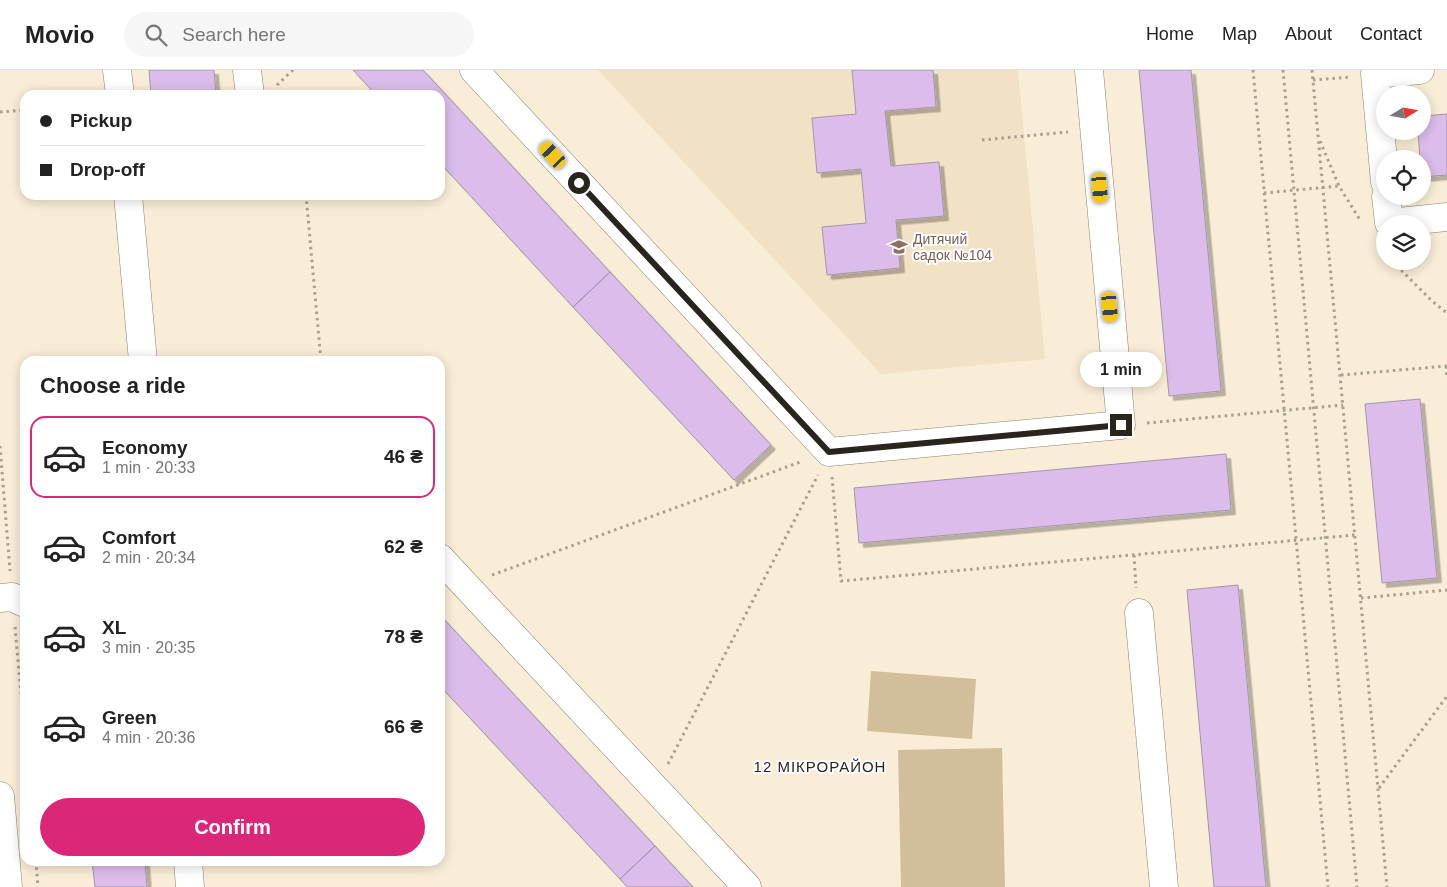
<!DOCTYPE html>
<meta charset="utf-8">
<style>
:root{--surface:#fff;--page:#f6f6f6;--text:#222;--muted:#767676;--line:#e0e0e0;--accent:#db2777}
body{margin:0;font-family:Helvetica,sans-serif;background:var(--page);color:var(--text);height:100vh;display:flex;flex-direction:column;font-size:19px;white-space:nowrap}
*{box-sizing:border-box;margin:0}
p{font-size:16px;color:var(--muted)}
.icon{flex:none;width:28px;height:28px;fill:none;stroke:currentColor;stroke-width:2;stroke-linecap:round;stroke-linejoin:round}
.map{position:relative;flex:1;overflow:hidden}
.panel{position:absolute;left:20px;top:286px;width:425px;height:510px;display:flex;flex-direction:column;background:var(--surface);border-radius:15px;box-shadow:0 2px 12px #0003}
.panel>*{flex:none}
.hud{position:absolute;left:20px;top:20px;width:425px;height:110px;border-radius:15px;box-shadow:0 2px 12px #0003;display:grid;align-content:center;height:110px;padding:0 20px;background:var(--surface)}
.needle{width:32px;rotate:79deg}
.fabs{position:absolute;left:1376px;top:15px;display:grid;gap:10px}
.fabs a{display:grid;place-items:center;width:55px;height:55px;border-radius:50%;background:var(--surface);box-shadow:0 2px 12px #0003;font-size:25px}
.end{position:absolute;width:22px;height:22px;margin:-11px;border:6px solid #29241c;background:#fff;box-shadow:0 0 0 2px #fff}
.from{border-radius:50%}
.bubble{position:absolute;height:35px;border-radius:18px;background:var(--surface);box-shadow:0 2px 12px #0003;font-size:16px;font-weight:600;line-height:35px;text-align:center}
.car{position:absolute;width:15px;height:30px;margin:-15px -8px;border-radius:6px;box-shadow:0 0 4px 1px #0007;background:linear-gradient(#f5c518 24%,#345 0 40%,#f5c518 0 76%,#345 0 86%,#f5c518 0)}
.hud b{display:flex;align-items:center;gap:18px;height:48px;font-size:19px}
.hud b+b{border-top:1px solid var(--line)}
.hud i{width:12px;height:12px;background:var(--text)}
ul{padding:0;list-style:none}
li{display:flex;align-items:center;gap:15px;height:82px;margin:0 10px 8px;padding:0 10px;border:2px solid transparent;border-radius:15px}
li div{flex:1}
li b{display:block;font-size:19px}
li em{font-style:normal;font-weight:600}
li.selected{border-color:var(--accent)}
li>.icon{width:45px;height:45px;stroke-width:1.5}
h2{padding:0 20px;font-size:22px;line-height:60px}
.primary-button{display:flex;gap:10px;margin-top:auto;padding:10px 20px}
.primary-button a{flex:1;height:58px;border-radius:30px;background:var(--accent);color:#fff;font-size:20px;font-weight:600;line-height:58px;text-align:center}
header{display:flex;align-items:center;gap:30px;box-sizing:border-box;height:70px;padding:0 25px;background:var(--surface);border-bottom:1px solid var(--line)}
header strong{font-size:24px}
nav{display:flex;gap:28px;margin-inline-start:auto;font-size:18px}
.search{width:350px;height:45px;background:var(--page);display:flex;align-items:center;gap:12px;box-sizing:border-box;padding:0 18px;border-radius:28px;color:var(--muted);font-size:19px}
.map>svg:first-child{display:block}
</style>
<header>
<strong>Movio</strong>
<div class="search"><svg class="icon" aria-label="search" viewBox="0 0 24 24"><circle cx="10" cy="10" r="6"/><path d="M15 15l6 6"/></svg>Search here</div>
<nav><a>Home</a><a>Map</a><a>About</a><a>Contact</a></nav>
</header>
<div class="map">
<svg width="1447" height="817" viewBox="0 0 1447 817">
<defs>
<filter id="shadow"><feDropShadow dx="4.5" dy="4.5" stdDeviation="0" flood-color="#0004"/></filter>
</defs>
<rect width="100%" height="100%" fill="#f9edd7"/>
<path fill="#f1e1c5" d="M598,0H1018L1045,289L881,304Z"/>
<path fill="#d2be9b" d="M871,601L976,609L972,669L867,661Z
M1002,678L1005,817H901L898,680Z"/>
<path fill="#dbbcea" stroke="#a396aa" filter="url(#shadow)" d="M149,0H214L216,25H151Z
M353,0H423L610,202L573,237L440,93V25H376Z
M852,0H933L936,37L885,41L891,96L939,92L944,146L896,150L900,198L827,205L822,157L866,153L861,99L817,103L812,48L856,44Z
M1139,0H1191L1221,321L1169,326Z
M1447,44V105L1422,107V89H1420L1418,61H1422V46Z
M610,202L771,375L734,410L573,237Z
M1420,329L1437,508L1382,513L1365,334Z
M1226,384L1231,440L859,473L854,418Z
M1238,515L1266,817H1214L1187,520Z
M440,545L655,776L620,809L440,616Z
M655,776L675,798L693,817H627L620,809Z
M92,791H145L147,817H95Z"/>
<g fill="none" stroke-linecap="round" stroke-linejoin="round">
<g stroke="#8a806c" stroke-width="29">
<path id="minor" d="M117,0L120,25
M247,0L250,25
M474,0L829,382L1121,355L1089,0
M1385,112L1375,4L1420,0
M128,125L143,291
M1386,126L1389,153L1447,147
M440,488L747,817
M0,528L12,527L25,533
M1139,543L1164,817
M0,726L8,817
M188,791L190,817"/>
</g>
<path stroke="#a89f8f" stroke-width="3" stroke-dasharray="2.5 4" stroke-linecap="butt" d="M1253,0L1328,817
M1283,0L1357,817
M1312,0L1387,817
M1313,10L1350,7
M277,15L293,0
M0,42L25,40
M982,70L1068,62
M1320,71L1339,116L1360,150
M1264,123L1339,116
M306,125L321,291
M1392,191L1432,231L1447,243
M1446,296L1447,309
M1341,305L1447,296
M1147,353L1343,335
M0,376L10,501
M832,407L841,511L1355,465
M1134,485L1136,518
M492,505L803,391
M1361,528L1447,520
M15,557L25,669
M668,694L818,405
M1379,718L1447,626
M36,791L38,817"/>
<use href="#minor" stroke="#fff" stroke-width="28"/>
</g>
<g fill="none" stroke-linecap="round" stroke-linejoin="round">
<path stroke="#29241c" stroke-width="6" d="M579,113L829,382L1121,355"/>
</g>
<defs>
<g id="school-bare" transform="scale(1.35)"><path d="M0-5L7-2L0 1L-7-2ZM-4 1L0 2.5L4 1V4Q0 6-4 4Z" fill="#8d6e63" stroke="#fff" stroke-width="2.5" paint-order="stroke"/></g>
</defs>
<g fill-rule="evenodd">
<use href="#school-bare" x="899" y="177"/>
</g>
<g text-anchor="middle" stroke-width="4" stroke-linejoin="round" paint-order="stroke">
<g font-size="14" fill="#785e54" stroke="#fff" text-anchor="start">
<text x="913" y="174">Дитячий<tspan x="913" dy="16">садок №104</tspan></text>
</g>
<g font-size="15" letter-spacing="1" fill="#29241c" stroke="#fff">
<text x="820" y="702">12 МІКРОРАЙОН</text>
</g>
</g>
</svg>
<div class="fabs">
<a><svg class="needle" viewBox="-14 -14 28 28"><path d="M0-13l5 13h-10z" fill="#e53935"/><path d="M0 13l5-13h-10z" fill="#767676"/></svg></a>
<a><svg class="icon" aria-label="locate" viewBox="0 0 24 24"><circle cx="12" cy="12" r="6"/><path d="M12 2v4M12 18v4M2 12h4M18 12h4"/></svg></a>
<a><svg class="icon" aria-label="layers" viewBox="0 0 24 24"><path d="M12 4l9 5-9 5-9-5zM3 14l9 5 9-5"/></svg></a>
</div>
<i class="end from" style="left:579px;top:113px"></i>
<i class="end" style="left:1121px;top:355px"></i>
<div class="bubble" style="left:1080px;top:282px;width:82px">1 min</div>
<i class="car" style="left:553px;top:85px;rotate:317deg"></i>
<i class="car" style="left:1100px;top:118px;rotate:175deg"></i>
<i class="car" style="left:1110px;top:237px;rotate:175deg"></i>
<div class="hud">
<b><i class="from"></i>Pickup</b>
<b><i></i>Drop-off</b>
</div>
<section class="panel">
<h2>Choose a ride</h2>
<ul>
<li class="selected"><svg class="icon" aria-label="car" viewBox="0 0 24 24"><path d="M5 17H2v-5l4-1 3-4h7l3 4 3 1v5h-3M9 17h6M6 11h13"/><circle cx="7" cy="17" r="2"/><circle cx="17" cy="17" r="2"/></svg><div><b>Economy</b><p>1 min · 20:33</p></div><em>46 ₴</em></li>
<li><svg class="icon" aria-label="car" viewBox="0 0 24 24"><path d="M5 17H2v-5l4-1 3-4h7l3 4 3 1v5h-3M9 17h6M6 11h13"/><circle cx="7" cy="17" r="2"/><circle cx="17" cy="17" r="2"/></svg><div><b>Comfort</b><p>2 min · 20:34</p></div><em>62 ₴</em></li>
<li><svg class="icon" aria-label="car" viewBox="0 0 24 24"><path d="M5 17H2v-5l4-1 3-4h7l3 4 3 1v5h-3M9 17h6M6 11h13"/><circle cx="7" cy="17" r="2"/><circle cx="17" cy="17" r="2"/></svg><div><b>XL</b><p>3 min · 20:35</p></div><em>78 ₴</em></li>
<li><svg class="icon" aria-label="car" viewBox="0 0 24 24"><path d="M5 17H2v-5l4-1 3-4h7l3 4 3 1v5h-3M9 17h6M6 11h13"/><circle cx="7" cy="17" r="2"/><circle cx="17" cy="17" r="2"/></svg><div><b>Green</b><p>4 min · 20:36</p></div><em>66 ₴</em></li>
</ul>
<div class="primary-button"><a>Confirm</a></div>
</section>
</div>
